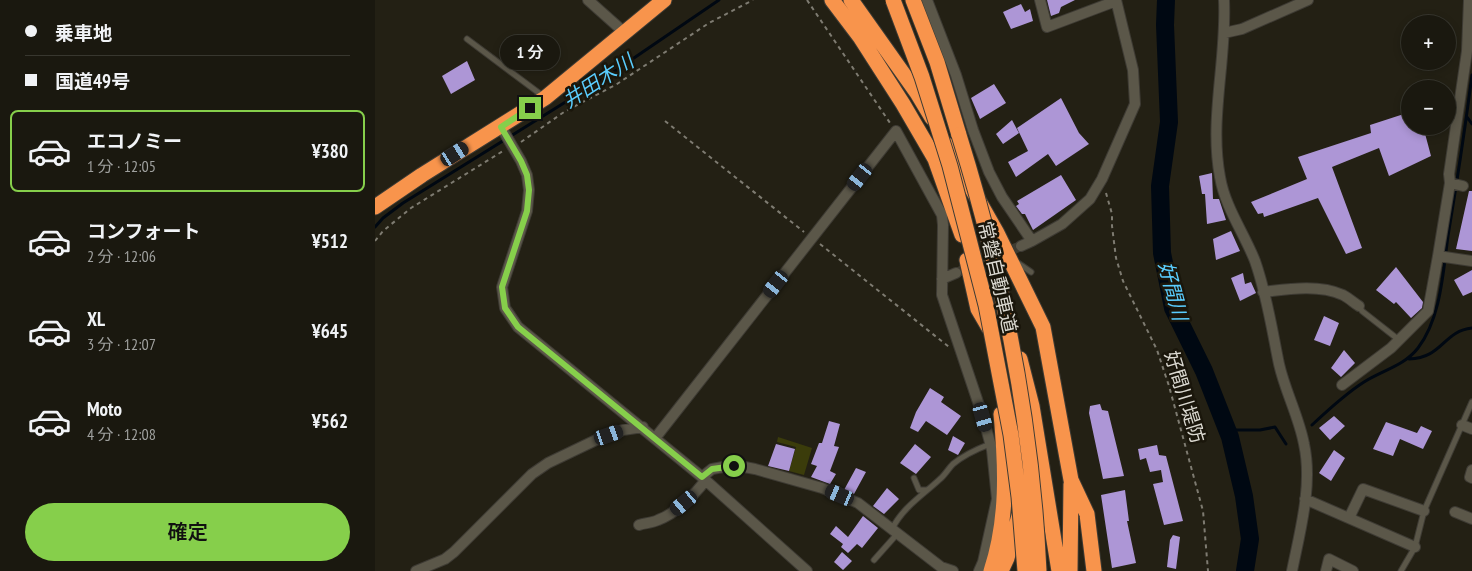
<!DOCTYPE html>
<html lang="ja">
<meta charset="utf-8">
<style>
:root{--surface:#1a180f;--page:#27251d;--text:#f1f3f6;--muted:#9fa09e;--line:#38372f;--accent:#86cf4b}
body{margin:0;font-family:"PT Sans Narrow","Noto Sans JP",sans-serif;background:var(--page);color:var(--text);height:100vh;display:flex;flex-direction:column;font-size:19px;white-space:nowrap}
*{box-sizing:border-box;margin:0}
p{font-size:16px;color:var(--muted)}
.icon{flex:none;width:28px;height:28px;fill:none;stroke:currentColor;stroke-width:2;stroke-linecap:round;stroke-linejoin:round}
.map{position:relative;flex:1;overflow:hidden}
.side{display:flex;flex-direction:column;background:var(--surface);width:375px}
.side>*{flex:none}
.banner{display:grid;align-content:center;height:110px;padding:0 25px;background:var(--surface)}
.buttons{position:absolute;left:1026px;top:15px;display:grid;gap:10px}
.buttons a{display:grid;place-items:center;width:55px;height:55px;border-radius:50%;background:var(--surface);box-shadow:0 2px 8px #0003,0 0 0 1px var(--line);font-size:25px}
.end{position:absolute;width:22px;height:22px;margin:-11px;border:6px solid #86cf4b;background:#111;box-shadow:0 0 0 2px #111}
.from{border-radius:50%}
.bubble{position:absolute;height:35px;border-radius:18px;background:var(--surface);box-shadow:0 2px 8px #0003,0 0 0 1px var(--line);font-size:16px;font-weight:600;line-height:35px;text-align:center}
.car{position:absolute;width:15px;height:30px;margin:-15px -8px;border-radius:6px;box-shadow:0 0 4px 1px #0007;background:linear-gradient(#222 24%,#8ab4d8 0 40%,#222 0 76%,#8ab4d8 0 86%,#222 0)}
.banner b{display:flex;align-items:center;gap:18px;height:48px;font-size:19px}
.banner b+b{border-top:1px solid var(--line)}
.banner i{width:12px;height:12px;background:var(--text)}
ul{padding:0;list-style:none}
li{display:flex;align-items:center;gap:15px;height:82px;margin:0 10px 8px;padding:0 15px;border:2px solid transparent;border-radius:8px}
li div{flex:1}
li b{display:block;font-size:19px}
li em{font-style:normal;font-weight:600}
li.active{border-color:var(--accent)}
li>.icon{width:45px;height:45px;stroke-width:1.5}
.primary-button{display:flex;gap:10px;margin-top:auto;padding:10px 25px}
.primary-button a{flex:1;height:58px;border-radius:30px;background:var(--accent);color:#111;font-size:20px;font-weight:600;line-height:58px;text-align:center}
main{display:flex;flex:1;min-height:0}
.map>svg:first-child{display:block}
</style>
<main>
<section class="side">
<div class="banner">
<b><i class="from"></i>乗車地</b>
<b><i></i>国道49号</b>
</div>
<ul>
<li class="active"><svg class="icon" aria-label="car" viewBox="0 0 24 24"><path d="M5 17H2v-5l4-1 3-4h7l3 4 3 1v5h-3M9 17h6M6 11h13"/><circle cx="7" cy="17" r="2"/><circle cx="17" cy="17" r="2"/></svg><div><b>エコノミー</b><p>1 分 · 12:05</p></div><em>¥380</em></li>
<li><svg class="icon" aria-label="car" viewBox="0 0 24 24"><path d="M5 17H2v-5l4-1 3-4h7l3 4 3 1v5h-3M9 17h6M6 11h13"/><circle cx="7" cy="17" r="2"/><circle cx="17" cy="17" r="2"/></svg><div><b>コンフォート</b><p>2 分 · 12:06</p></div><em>¥512</em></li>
<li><svg class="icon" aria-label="car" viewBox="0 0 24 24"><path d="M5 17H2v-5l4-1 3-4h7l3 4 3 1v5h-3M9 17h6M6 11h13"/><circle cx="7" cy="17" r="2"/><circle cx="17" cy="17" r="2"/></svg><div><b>XL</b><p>3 分 · 12:07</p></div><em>¥645</em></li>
<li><svg class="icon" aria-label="car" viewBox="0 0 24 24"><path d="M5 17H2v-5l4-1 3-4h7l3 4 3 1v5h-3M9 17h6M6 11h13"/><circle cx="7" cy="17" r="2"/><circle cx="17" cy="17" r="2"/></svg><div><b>Moto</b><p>4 分 · 12:08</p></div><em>¥562</em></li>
</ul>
<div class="primary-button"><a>確定</a></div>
</section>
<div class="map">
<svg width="1097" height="571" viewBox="0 0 1097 571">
<rect width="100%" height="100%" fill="#232014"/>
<path fill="#3b3c0b" d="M403,437L437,448L429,475L414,471L421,447L402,442Z"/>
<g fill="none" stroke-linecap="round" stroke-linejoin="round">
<path stroke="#000812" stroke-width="3" d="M1092,117L1097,124
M0,227L8,218L28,203L234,75L344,0
M1034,359C1068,358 1068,331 1097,328
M937,425C953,410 970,394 989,382C1008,370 1029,366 1043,348C1066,318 1068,272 1073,236C1082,182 1090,129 1097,75
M852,430H885L900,427L911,444"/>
<path stroke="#000812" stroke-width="18" d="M791,0L790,25L794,122L785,186L787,253L798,308L829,371L855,437L869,496L875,539L870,571"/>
</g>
<path fill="#ad96d6" d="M672,0H700L686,7L684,13L676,16Z
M646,4L650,12L655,9L658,21L636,29L628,12Z
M92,61L100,80L76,94L67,76Z
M619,84L631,103L605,119L596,98Z
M686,98L704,133L714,144L681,166L673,154L641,177L633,162L653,151L642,128Z
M1035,112V126H1048L1056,156L1014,176L1004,148L957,167L987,248L971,254L943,198L889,217L888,213L883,214L876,202L932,179L923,157L996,133L995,125Z
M637,120L644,133L628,144L621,134Z
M837,173L838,199H844L851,220L832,224L830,194H827L824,176Z
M686,175L701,200L658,230L650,214H647L641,206L644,204L642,201Z
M1094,191H1097V251L1081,249Z
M856,231L865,251L841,260L838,239Z
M1021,267L1048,302L1047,308L1036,318L1021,302L1019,304L1001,290Z
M1097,270V292L1088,296L1079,280Z
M868,273L870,284L876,282L881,293L865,301L856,278Z
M949,316L964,323L955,346L939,340Z
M969,350L980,363L966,377L956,368Z
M555,388L569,397L566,402L586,416L572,435L551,421L543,432L535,428L541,412Z
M725,404L727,410L733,411L749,476L728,479L714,413L715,406Z
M959,416L970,426L955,440L944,428Z
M454,421L465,424L459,446L464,447L455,471L461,474L455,484L436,477L442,466L436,464L444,443H447Z
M1011,422L1042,433L1046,426L1057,431L1048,449L1025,439L1018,456L998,449Z
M578,436L590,443L583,455L573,450Z
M401,444L420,449L414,471L393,466Z
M540,444L556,457L541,474L525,463Z
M782,445L784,455L791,456L808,521L789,525L778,484L788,482L786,470L775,472L771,458L765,460L763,449Z
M959,450L970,458L956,481L944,473Z
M481,468L491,472L479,494L469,490Z
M512,488L524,499L509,514L498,506Z
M750,490L754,521H752L761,563L737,568L726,495Z
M488,516L503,528L487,548L482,544L473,553L466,547L468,544L455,534L461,526L473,537Z
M798,535L805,537L801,569L792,567L795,540Z
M467,552L477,561L468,570L459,562Z"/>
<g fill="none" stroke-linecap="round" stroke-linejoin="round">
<path stroke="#3f3c30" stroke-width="10" stroke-dasharray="10 5" stroke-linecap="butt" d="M581,273L646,246"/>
<g stroke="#3e3b34" stroke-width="7">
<path id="lane" d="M92,39L168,96
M643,263L656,272
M984,306L987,311L1024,340
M539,478L544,490H551
M517,529C528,507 548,495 565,479C570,475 573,469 578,464C589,455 602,449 615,444
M499,560L523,533
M1026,571L1040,547L1049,511L1097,402"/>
</g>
<g stroke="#3e3b34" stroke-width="12">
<path id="street" d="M213,0L250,33
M552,0L581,75L598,130L614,172L627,197L657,241L687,224L715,199L727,179L760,104L758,70L741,0
M665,0L672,27L741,1
M849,0C852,59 834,119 845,177C850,207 869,233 880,261C892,295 897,330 904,364C910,391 924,417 929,444C938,485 925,531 917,571
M849,33L867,29L933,0
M126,127L146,161L152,175L154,190L152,211L127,287L130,308L143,327L327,477L432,571
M1075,183L1063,256L1097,261
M1088,186L1075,183L1074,174L1092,51L1094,0
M646,246L657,241
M567,279L581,273
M888,292C913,289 944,284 968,295C974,298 979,303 984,306
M967,385L1016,348L1053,311L1063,256
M1087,425L1097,429
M281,437L521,131L567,215L568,225L567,295L608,417L617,450L622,499L608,562L604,571
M1097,470L1095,477L1097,478
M327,477L337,469L359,465L380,469L447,488L483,503L566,567L578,571
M930,499L1040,547
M1080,512L1097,519
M974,518L988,489L1049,511
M264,525C270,523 277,523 283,520C302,513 319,495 331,480
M41,571L70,559L79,552L157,474L173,463L221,440L248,430L268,427
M951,571L954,559L978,571"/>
</g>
<g stroke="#3e3b34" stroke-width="17">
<path id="highway" d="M457,0L485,37L528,104L560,159L587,235
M476,0L542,93L557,118
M538,0L562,62L584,135
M572,145L622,233L668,327L696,480L712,514L719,571
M0,207L47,175L170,98L289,0
M592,260L603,309L614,328
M645,359L657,406L684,571
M616,571C633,520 631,467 626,414
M626,571L632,558L645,512
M695,571L696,484"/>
</g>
<path stroke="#7e7b71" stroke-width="2" stroke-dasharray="4 4" stroke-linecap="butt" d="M432,0L515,123
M290,121L429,232
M146,142L189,112L242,84L334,23L378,0
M731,193L737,214V226L741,258L748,281L782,350L794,386L828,511L833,571
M0,241L8,231L36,208L128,151
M445,244L574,347"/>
<use href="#lane" stroke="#5b5749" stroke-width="5"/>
<use href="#street" stroke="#5b5749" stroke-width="10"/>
<use href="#highway" stroke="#f8944c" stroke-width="15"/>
<g stroke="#3e3b34" stroke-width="17" stroke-linecap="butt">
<path id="highway-bridge" d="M518,0L547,77L575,166L611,305L636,435L644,497L650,571
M584,135C628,276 657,423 664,571"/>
</g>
<use href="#highway-bridge" stroke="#f8944c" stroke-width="15"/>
</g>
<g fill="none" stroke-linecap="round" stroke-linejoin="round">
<path stroke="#86cf4b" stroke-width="6" d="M155,108L126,127L146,161L152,175L154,190L152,211L127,287L130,308L143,327L327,477L337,469L359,466"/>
</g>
<g text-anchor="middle" stroke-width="5" stroke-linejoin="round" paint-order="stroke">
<g font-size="19" fill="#dbd9d1" stroke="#1a160b">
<text transform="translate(623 277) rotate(77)" y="7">常磐自動車道</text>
<text transform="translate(810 397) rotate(73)" y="7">好間川堤防</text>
</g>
<g font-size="20" font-style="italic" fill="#5acdfe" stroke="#1a160b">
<text transform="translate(223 81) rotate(-33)" y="7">井田木川</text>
<text transform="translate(798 291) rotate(75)" y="7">好間川</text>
</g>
</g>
</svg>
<div class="buttons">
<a>+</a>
<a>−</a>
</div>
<i class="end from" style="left:359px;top:466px"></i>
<i class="end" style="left:155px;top:108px"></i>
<div class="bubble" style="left:125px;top:35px;width:60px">1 分</div>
<i class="car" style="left:80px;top:154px;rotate:57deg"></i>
<i class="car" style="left:485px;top:177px;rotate:218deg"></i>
<i class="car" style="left:401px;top:284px;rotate:218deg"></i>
<i class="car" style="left:608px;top:417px;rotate:164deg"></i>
<i class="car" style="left:234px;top:435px;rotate:71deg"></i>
<i class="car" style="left:465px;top:495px;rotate:293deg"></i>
<i class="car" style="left:309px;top:503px;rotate:230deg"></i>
</div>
</main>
